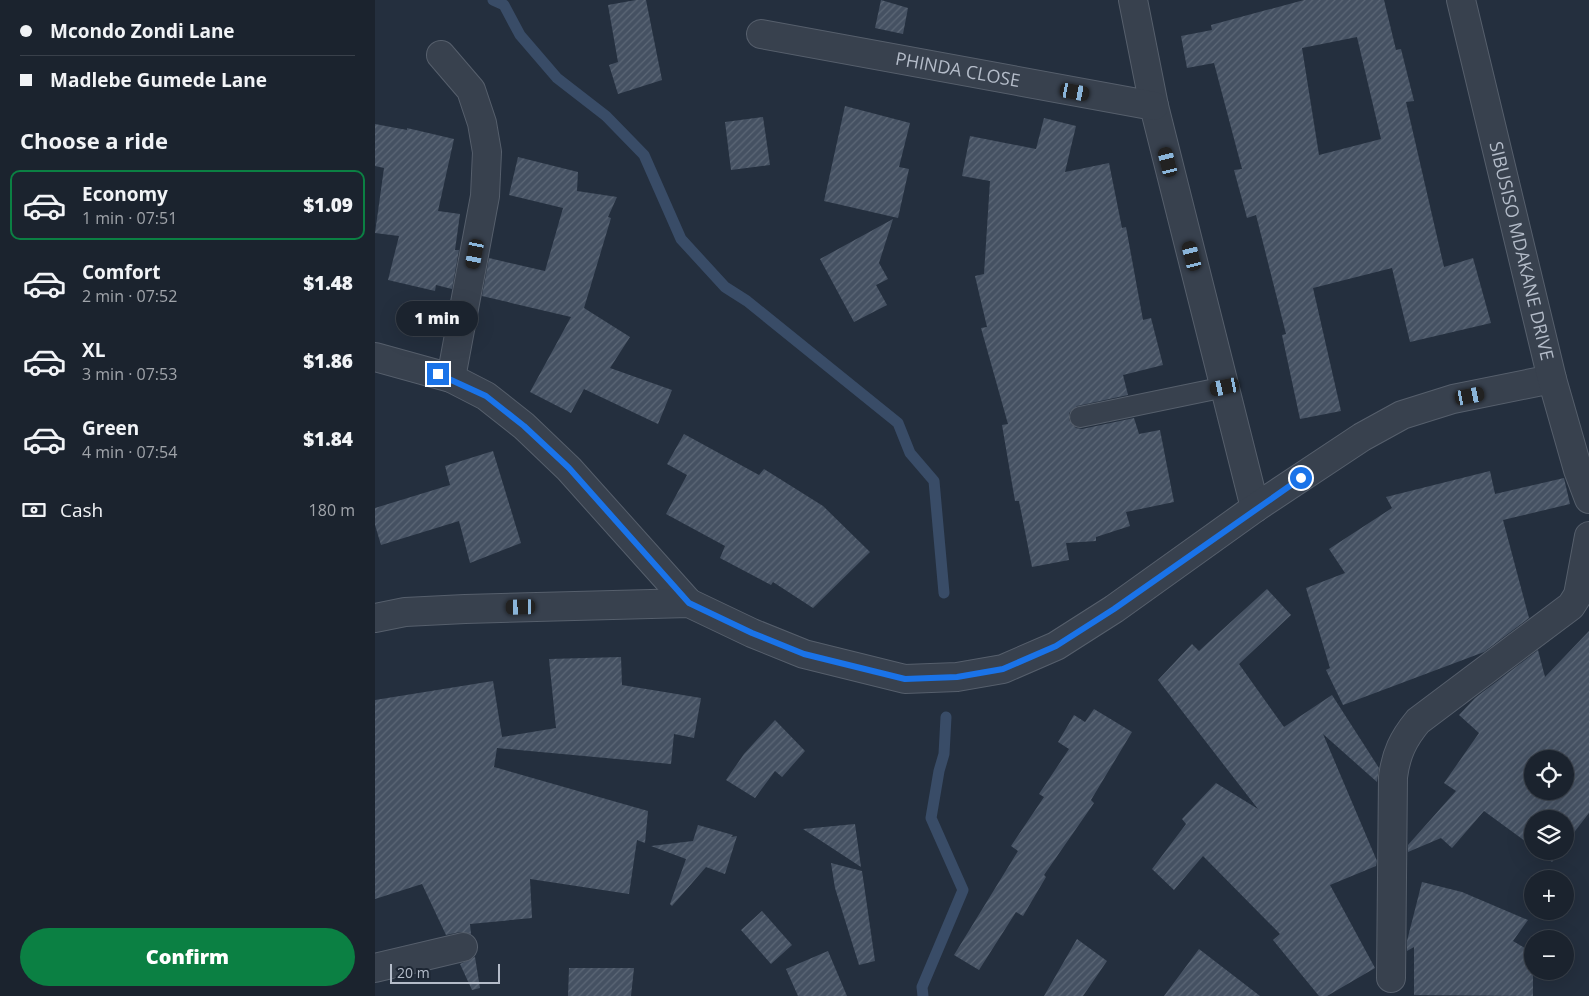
<!DOCTYPE html>
<meta charset="utf-8">
<style>
:root{--surface:#1b232e;--page:#242b36;--text:#f1f3f6;--muted:#a0a4aa;--line:#39404a;--accent:#0b8043}
body{margin:0;font-family:"Open Sans",sans-serif;background:var(--page);color:var(--text);height:100vh;display:flex;flex-direction:column;font-size:19px;white-space:nowrap}
*{box-sizing:border-box;margin:0}
p{font-size:16px;color:var(--muted)}
.icon{flex:none;width:28px;height:28px;fill:none;stroke:currentColor;stroke-width:2;stroke-linecap:round;stroke-linejoin:round}
.map{position:relative;flex:1;overflow:hidden}
.side{display:flex;flex-direction:column;background:var(--surface);width:375px}
.side>*{flex:none}
.top-card{display:grid;align-content:center;height:110px;padding:0 20px;background:var(--surface)}
.buttons{position:absolute;left:1149px;top:750px;display:grid;gap:10px}
.buttons a{display:grid;place-items:center;width:50px;height:50px;border-radius:50%;background:var(--surface);box-shadow:0 5px 20px #0002,0 0 0 1px var(--line);font-size:25px}
.scale{position:absolute;left:15px;bottom:12px;width:110px;box-sizing:border-box;padding-left:5px;border:2px solid #b4bcc9;border-top:0;font-size:14px;line-height:18px;white-space:nowrap;color:#b4bcc9;-webkit-text-stroke:4px #1d2633;paint-order:stroke}
.end{position:absolute;width:22px;height:22px;margin:-11px;border:6px solid #1a73e8;background:#fff;box-shadow:0 0 0 2px #fff}
.from{border-radius:50%}
.bubble{position:absolute;height:35px;border-radius:18px;background:var(--surface);box-shadow:0 5px 20px #0002,0 0 0 1px var(--line);font-size:16px;font-weight:800;line-height:35px;text-align:center}
.car{position:absolute;width:15px;height:30px;margin:-15px -8px;border-radius:6px;box-shadow:0 0 4px 1px #0007;background:linear-gradient(#222 24%,#8ab4d8 0 40%,#222 0 76%,#8ab4d8 0 86%,#222 0)}
.top-card b{display:flex;align-items:center;gap:18px;height:48px;font-size:19px}
.top-card b+b{border-top:1px solid var(--line)}
.top-card i{width:12px;height:12px;background:var(--text)}
ul{padding:0;list-style:none}
li{display:flex;align-items:center;gap:15px;height:70px;margin:0 10px 8px;padding:0 10px;border:2px solid transparent;border-radius:10px}
li div{flex:1}
li b{display:block;font-size:19px}
li em{font-style:normal;font-weight:800}
li.current{border-color:var(--accent)}
li>.icon{width:45px;height:45px;stroke-width:1.5}
h2{padding:0 20px;font-size:22px;line-height:60px}
.pay{display:flex;align-items:center;gap:12px;height:55px;padding:0 20px;font-size:19px}
.pay p{margin-inline-start:auto}
.action{display:flex;gap:10px;margin-top:auto;padding:10px 20px}
.action a{flex:1;height:58px;border-radius:30px;background:var(--accent);color:#fff;font-size:20px;font-weight:800;line-height:58px;text-align:center}
main{display:flex;flex:1;min-height:0}
.map>svg:first-child{display:block}
</style>
<main>
<section class="side">
<div class="top-card">
<b><i class="from"></i>Mcondo Zondi Lane</b>
<b><i></i>Madlebe Gumede Lane</b>
</div>
<h2>Choose a ride</h2>
<ul>
<li class="current"><svg class="icon" aria-label="car" viewBox="0 0 24 24"><path d="M5 17H2v-5l4-1 3-4h7l3 4 3 1v5h-3M9 17h6M6 11h13"/><circle cx="7" cy="17" r="2"/><circle cx="17" cy="17" r="2"/></svg><div><b>Economy</b><p>1 min · 07:51</p></div><em>$1.09</em></li>
<li><svg class="icon" aria-label="car" viewBox="0 0 24 24"><path d="M5 17H2v-5l4-1 3-4h7l3 4 3 1v5h-3M9 17h6M6 11h13"/><circle cx="7" cy="17" r="2"/><circle cx="17" cy="17" r="2"/></svg><div><b>Comfort</b><p>2 min · 07:52</p></div><em>$1.48</em></li>
<li><svg class="icon" aria-label="car" viewBox="0 0 24 24"><path d="M5 17H2v-5l4-1 3-4h7l3 4 3 1v5h-3M9 17h6M6 11h13"/><circle cx="7" cy="17" r="2"/><circle cx="17" cy="17" r="2"/></svg><div><b>XL</b><p>3 min · 07:53</p></div><em>$1.86</em></li>
<li><svg class="icon" aria-label="car" viewBox="0 0 24 24"><path d="M5 17H2v-5l4-1 3-4h7l3 4 3 1v5h-3M9 17h6M6 11h13"/><circle cx="7" cy="17" r="2"/><circle cx="17" cy="17" r="2"/></svg><div><b>Green</b><p>4 min · 07:54</p></div><em>$1.84</em></li>
</ul>
<div class="pay"><svg class="icon" aria-label="cash" viewBox="0 0 24 24"><path d="M3 7h18v10H3z"/><circle cx="12" cy="12" r="2"/></svg>Cash<p>180 m</p></div>
<div class="action"><a>Confirm</a></div>
</section>
<div class="map">
<svg width="1214" height="996" viewBox="0 0 1214 996">
<defs>
<pattern id="building-hatch" width="6" height="6" patternUnits="userSpaceOnUse" patternTransform="scale(1.25)"><rect width="6" height="6" fill="#455162"/><path d="M-1 1l2-2M0 6l6-6M5 7l2-2" fill="none" stroke="#5d6877"/></pattern>
</defs>
<rect width="100%" height="100%" fill="#242f3e"/>
<g fill="none" stroke-linecap="round" stroke-linejoin="round">
<path stroke="#394c67" stroke-width="11" d="M118,0L129,5L145,35L182,78L231,116L269,155L306,239L350,287L372,301L523,423L535,453L559,481L569,593
M548,996L547,987L588,890L556,818L564,771L569,754L571,717"/>
</g>
<path fill="url(#building-hatch)" fill-rule="evenodd" d="M261,0H271L287,80L243,94L234,65L243,62L233,5Z
M506,0L533,8L528,34L500,28Z
M929,0H1009L1021,50L1026,49L1039,101L1031,102L1069,267L1098,258L1116,323L1035,342L1017,268L938,288L966,411L925,419L907,335L911,334L881,215L872,218L859,170L867,169L839,63L812,68L806,36L837,30L836,25ZM982,37L1006,139L944,155L927,48Z
M470,106L535,123L524,167L534,169L523,218L449,201Z
M388,117L395,165L356,170L350,122Z
M669,118L701,126L690,172L734,163L747,228L751,227L768,320L776,318L788,365L748,375L753,395L702,406L694,413V420L701,428L707,429L759,418L764,434L785,430L799,502L751,512L755,526L721,537V541L691,543L694,560L657,567L644,501H640L627,425L633,424L606,328L612,327L600,276L609,274L615,181L587,176L595,136L661,149Z
M0,124L32,130V128L79,139L63,211L85,214L80,250H84L77,289L61,285L60,291L13,280L24,236L0,233L9,168L0,166Z
M143,157L203,172L202,191L242,197L233,217L236,218L209,308L255,337L235,368L297,390L283,424L209,389L196,413L155,392L196,317L107,296L114,258L170,271L188,208L134,195Z
M518,219L504,263L513,279L501,285L512,305L479,322L445,259Z
M309,434L384,475L389,469L448,506L495,552L438,608L398,582L396,585L345,558L350,546L291,514L312,475L292,464Z
M118,451L146,543L95,563L84,521L6,545L0,525V508L75,485L70,466Z
M1115,471L1120,494L1189,478L1195,504L1128,520L1154,618L1109,652L968,705L951,670L955,668L931,588L970,573L954,549L1017,508L1011,497Z
M892,589L916,615L864,664L909,727L957,695L1004,768L1002,782L948,734L1002,861L1001,866L955,885L1000,968L952,996H944L898,940L905,934L828,856L799,890L777,869L811,824L807,819L841,783L883,809L783,680L817,644L824,651Z
M1214,631V813L1190,844V819H1158V847L1109,811L1077,848L1066,838L1033,852V845L1081,791L1069,783L1104,733L1084,715L1100,698L1163,650L1170,677ZM1158,759H1190V791H1158Z
M246,657L247,685L326,698L319,738L299,734L296,764L122,748L119,767L273,811L270,843L262,840L254,894L155,879L157,918L95,924L96,934L85,932L71,935L47,884L0,899V700L118,681L127,737L181,728L174,659Z
M719,709L757,732L716,800L719,803L669,875L671,877L648,916L641,912L604,970L579,955L643,851L636,846L669,797L664,794L694,749L683,742L699,715L710,722Z
M400,720L430,751L407,777L400,771L380,798L351,780L369,754Z
M480,824L486,867L428,829Z
M323,825L358,835L356,837L362,836L350,874L331,867L297,906L295,904L311,859L276,846L318,841Z
M1163,851H1185L1177,862Z
M456,863L487,871L500,961L484,965L460,888Z
M1047,882L1087,892L1153,920L1138,941L1158,953V996L1039,995V947L1032,951V941Z
M387,911L417,945L396,964L366,930Z
M702,939L732,961L708,996H669Z
M824,949L885,996H789Z
M453,951L472,996H423L411,969Z
M100,957L105,988L97,990L85,964Z
M194,968H259L256,996H193Z"/>
<g fill="none" stroke-linecap="round" stroke-linejoin="round">
<g stroke="#565f6c" stroke-width="22">
<path id="service" d="M705,417L850,387"/>
</g>
<g stroke="#565f6c" stroke-width="30">
<g id="minor">
<path d="M758,0L779,106L880,508"/>
<path id="s1" d="M386,34L779,106"/>
<path d="M66,55L96,90L107,123L112,152L110,196L76,378"/>
<path d="M0,357L76,378L111,396L149,426L194,469L314,603"/>
<path d="M0,618L30,612L90,609L314,603L377,633L429,654L530,679L582,677L628,669L681,646L739,609L880,508L987,437L1027,415L1078,399L1177,379"/>
<path d="M0,968L88,947"/>
<path d="M1016,978L1018,777C1021,754 1028,739 1043,721L1196,606L1203,595L1214,536"/>
</g>
</g>
<g stroke="#565f6c" stroke-width="30">
<g id="tertiary">
<path id="s2" d="M1086,0L1177,379L1203,470L1214,499"/>
</g>
</g>
<use href="#service" stroke="#38414e" stroke-width="20"/>
<use href="#minor" stroke="#38414e" stroke-width="28"/>
<use href="#tertiary" stroke="#38414e" stroke-width="28"/>
</g>
<g fill="none" stroke-linecap="round" stroke-linejoin="round">
<path stroke="#1a73e8" stroke-width="6" d="M63,374L111,396L149,426L194,468L314,603L377,633L429,654L530,679L582,677L628,669L681,646L739,609L926,478"/>
</g>
<g text-anchor="middle" stroke-width="4" stroke-linejoin="round" paint-order="stroke">
<g font-size="18" fill="#b4bcc9" stroke="#1d2633">
<text dy="6" stroke="none"><textPath href="#s1" startOffset="200">PHINDA CLOSE</textPath></text>
<text dy="6" stroke="none"><textPath href="#s2" startOffset="258">SIBUSISO MDAKANE DRIVE</textPath></text>
</g>
</g>
</svg>
<div class="buttons">
<a><svg class="icon" aria-label="locate" viewBox="0 0 24 24"><circle cx="12" cy="12" r="6"/><path d="M12 2v4M12 18v4M2 12h4M18 12h4"/></svg></a>
<a><svg class="icon" aria-label="layers" viewBox="0 0 24 24"><path d="M12 4l9 5-9 5-9-5zM3 14l9 5 9-5"/></svg></a>
<a>+</a>
<a>−</a>
</div>
<div class="scale">20 m</div>
<i class="end from" style="left:926px;top:478px"></i>
<i class="end" style="left:63px;top:374px"></i>
<div class="bubble" style="left:21px;top:301px;width:82px">1 min</div>
<i class="car" style="left:700px;top:92px;rotate:100deg"></i>
<i class="car" style="left:793px;top:162px;rotate:346deg"></i>
<i class="car" style="left:100px;top:254px;rotate:191deg"></i>
<i class="car" style="left:817px;top:256px;rotate:346deg"></i>
<i class="car" style="left:850px;top:387px;rotate:258deg"></i>
<i class="car" style="left:1095px;top:396px;rotate:79deg"></i>
<i class="car" style="left:146px;top:607px;rotate:269deg"></i>
</div>
</main>
